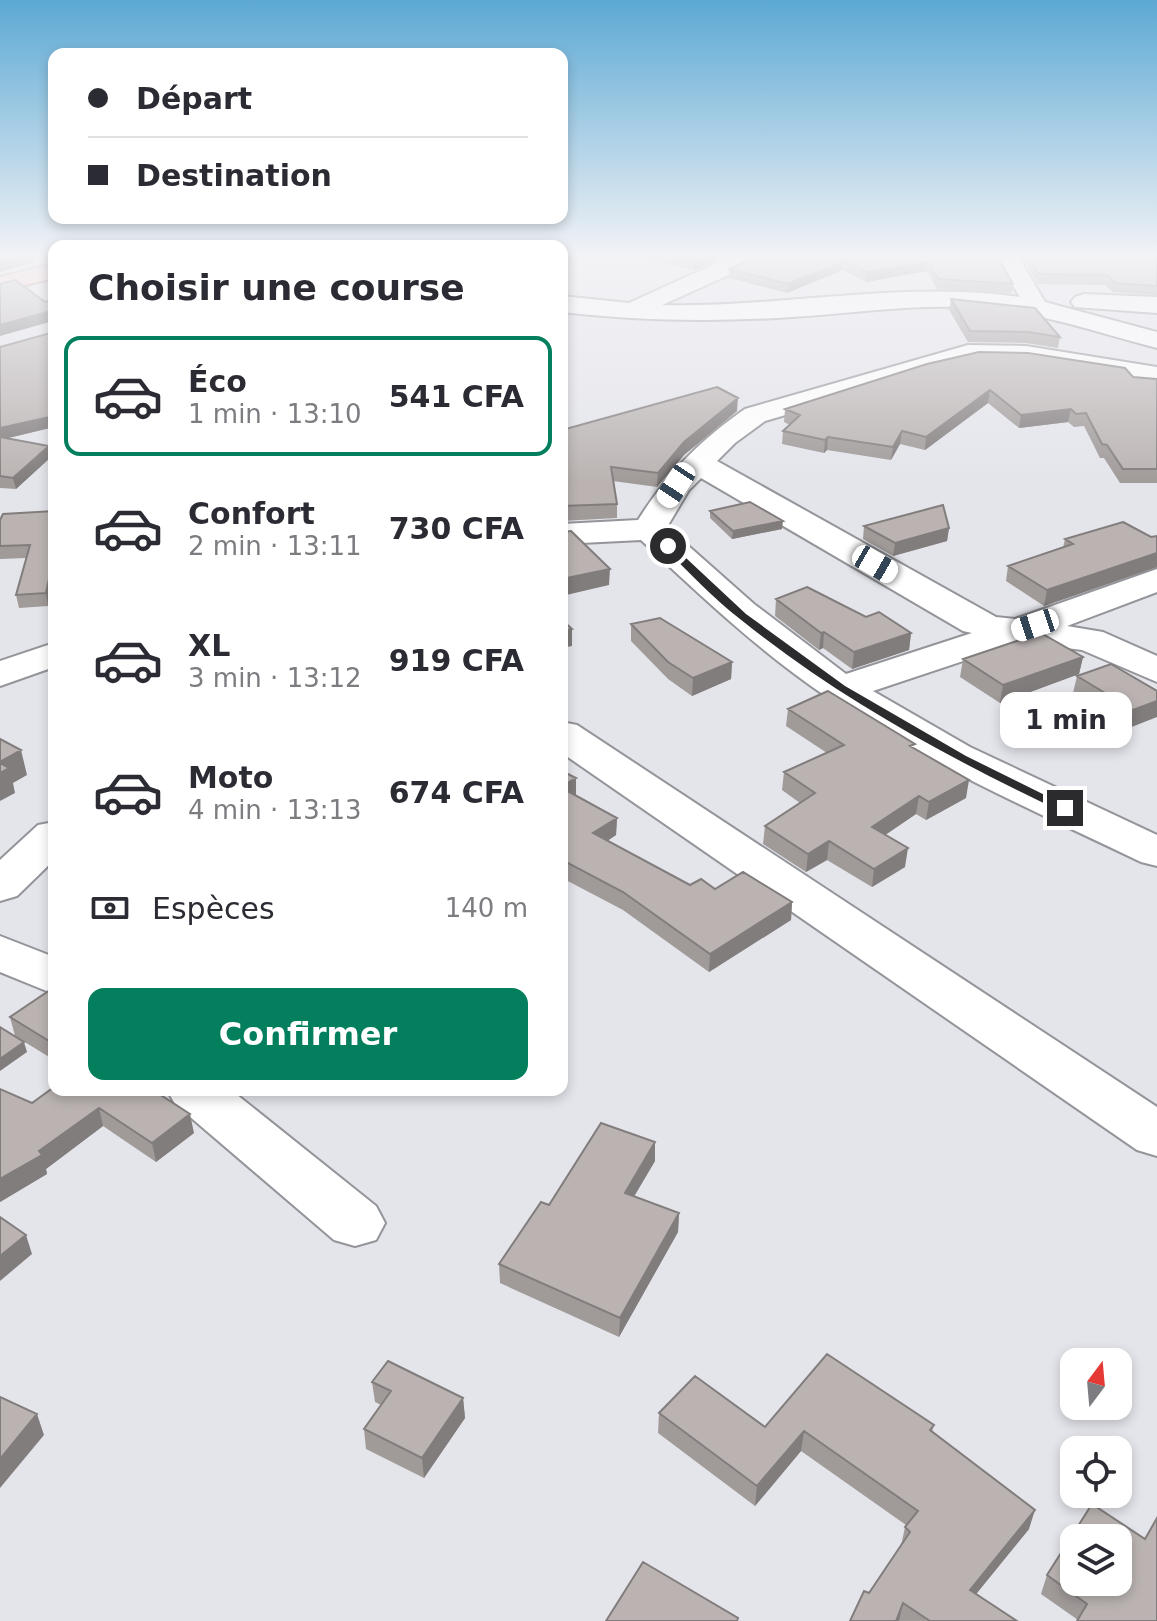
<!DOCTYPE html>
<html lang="fr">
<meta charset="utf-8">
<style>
:root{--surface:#fff;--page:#f2f2f3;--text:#2b2b33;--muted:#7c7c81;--line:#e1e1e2;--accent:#037f5e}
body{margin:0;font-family:"DejaVu Sans",sans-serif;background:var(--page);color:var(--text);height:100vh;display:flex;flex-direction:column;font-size:30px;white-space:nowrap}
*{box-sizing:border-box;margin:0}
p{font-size:26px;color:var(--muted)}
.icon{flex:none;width:44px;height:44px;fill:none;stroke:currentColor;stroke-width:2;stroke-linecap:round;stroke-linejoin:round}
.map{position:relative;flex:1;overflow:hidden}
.drawer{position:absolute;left:48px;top:240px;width:520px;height:856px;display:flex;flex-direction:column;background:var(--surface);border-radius:16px;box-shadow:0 4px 12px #0003}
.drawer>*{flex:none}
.guide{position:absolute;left:48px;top:48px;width:520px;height:176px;border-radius:16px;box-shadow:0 4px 12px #0003;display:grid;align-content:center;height:176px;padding:0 40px;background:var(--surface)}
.needle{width:52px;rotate:16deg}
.tools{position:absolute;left:1060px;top:1348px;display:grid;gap:16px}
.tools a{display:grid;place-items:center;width:72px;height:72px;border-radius:16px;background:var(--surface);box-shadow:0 4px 12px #0003;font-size:40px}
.end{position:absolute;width:36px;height:36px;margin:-18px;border:10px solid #2b2b2d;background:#fff;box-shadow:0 0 0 4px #fff}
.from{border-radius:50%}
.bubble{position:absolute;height:56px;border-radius:16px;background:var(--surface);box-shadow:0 4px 12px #0003;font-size:26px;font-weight:600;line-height:56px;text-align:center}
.car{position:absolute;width:24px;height:48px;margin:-24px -12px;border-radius:10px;box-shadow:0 0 6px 2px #0007;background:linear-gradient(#fff 24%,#345 0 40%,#fff 0 76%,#345 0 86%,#fff 0)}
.guide b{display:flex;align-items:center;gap:28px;height:76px;font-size:30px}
.guide b+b{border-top:2px solid var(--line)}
.guide i{width:20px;height:20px;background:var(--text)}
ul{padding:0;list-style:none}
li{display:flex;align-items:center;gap:24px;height:120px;margin:0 16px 12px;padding:0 24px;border:4px solid transparent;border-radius:16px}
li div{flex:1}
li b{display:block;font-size:30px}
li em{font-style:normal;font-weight:600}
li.on{border-color:var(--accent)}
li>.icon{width:72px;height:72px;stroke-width:1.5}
h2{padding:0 40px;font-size:36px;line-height:96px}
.pay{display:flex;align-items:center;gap:20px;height:88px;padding:0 40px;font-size:30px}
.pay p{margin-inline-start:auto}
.primary-button{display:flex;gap:16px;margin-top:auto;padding:16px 40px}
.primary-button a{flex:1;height:92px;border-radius:16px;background:var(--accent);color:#fff;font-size:32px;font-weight:600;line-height:92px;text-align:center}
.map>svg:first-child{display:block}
</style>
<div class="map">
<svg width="1157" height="1621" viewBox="0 0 1157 1621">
<rect width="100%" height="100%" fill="#e4e5eb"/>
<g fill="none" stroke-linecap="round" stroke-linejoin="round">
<g stroke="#94959a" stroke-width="4">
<path id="minor" d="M732,256H764L760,261L662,305C781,308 903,280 1020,297L994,256H1018L1045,302L1157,332V348C1098,333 1041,312 980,308C917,303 855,313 792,317C715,322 639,321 562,312V296L629,303Z
M1084,294L1157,297V313L1075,307L1071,302L1075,297Z
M968,345L1026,346L1157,367V383L1026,362L969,361L765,421L735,443L717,461L996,617L1015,619L1157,569V592L1067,626L1103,632L1157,656V682L1082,650L1020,642L873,691L970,747L1157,835V866L1141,862C1034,811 925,763 827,697C760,652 700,595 641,540L562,544V524L638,520C668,473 699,441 745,409ZM701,478L963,631L972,633L846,674L754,604L667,527L689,490Z
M54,643V667L0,686V661Z
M562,722L577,725L1157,1107V1156L1137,1150L562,753Z
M54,822V860L17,896L0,901V860L38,825Z
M0,936L54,957V994L0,972Z
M167,1090H231L376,1206L385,1223L376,1240L355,1246L334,1240L175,1104Z"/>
</g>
<g stroke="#b38076" stroke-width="4">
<path id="major" d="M54,264V278L0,291V277Z"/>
</g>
<use href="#minor" fill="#fff" fill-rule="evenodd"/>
<use href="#major" fill="#fdcec4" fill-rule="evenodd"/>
</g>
<path fill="#a09a99" d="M629,256H725L694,270Z
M758,256H997L1013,284L1012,293L937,289L927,271L866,282L843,270L787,293L729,278V269Z
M1022,256H1157V295L1113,292L1105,285L1038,284Z
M951,299L1060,337L1058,348L1026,343L968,342L949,310Z
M0,347L54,427L8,438L49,446L51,457L16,489L0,488Z
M1133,377L1157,379V483H1120L1104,458H1100L1084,426L1074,427L1068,422L1019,428L988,403L925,450L900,444L891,460L827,450L824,453L782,444L783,431L790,425L784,422L785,409Z
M737,411L684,455L657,487L613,481L617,504V518L562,521V430Z
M54,511V581L48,606L19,608L16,595L26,558L0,559V520Z
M710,511L782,529L732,539L710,518Z
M864,526L949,528L947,541L893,556L863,539Z
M1157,536V567L1044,606L1006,581L1008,566L1063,548L1065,539L1151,537Z
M776,599L866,617L911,633L909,650L852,669L823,648L819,650L775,616Z
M631,624L732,662L731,679L692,696L668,679L631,641Z
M1083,657L1079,674L1000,703L960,677L963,659Z
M1077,676L1157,691L1129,728L1073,693Z
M788,709L914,749L966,798L926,820L916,814L885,835L905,867L872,887L827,860L806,872L763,844L765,826L800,803L782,790L784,772L827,753L786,726Z
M562,771L575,795L617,818L616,835L607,841L690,885L792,902L791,920L709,972L623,910L562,878Z
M54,988V1060L15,1036L10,1017Z
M54,1087L194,1133L156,1162L103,1126L46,1169L47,1174L0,1202L32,1103Z
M655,1161L634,1196L679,1213L678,1232L619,1337L500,1283L499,1264L549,1205Z
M372,1382L463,1398L465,1418L424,1478L366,1449L364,1429L381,1405L375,1402Z
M659,1413L765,1427L934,1425L932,1432L1029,1529L976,1594L1017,1621H850L901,1546L905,1527L906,1525L801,1451L755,1506L658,1433Z
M1145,1539L1157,1621L1078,1620L1041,1594L1047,1575Z"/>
<path fill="#827d7d" d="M20,256H36L37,261L0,272V262Z
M562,256H576L562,260Z
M705,256H725L694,270V261Z
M844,261L843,270L787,293L788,284Z
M928,262L927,271L866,282L867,272Z
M51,311L53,321L0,336V325Z
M990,390L988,403L925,450L926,437Z
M738,398L737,411L684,455L657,487L658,473L684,442Z
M1071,409L1068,422L1019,428L1021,415Z
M54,416V427L0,440V428Z
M902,431L900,444L891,460L893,447Z
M828,437L827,450L824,453L825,440Z
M49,446L51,457L16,489L13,478Z
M783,521L782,529L732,539L733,531Z
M949,528L947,541L893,556L895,543Z
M1157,553V567L1044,606L1047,590Z
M54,555V581L48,606L46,593Z
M610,569L609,585L562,596V579Z
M572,629V646L562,648V631Z
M824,632L823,648L819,650L821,633Z
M911,633L909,650L852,669L854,652Z
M1083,657L1079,674L1000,703L1003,685Z
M732,662L731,679L692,696L693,678Z
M1157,701V717L1129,728L1133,710Z
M21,750L27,775L13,783L15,793L0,801V762Z
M576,778V795L562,804V786Z
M969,780L966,798L926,820L929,802Z
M919,796L916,814L869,846L872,827Z
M617,818L616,835L592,851L593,833Z
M829,841L827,860L806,872L808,854Z
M908,848L905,867L872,887L874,869Z
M792,902L791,920L709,972L710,954Z
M24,1042L27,1052L0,1071V1059Z
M99,1108L103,1126L46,1169L47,1174L0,1202V1179Z
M190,1114L194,1133L156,1162L152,1143Z
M655,1142V1161L625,1212V1193Z
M679,1213L678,1232L619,1337L620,1318Z
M26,1235L32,1254L0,1281V1256Z
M463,1398L465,1418L424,1478L422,1458Z
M37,1414L44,1435L0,1488V1459Z
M804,1431L801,1451L755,1506L757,1486Z
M1035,1510L1029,1529L964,1609L970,1590Z
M903,1603L899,1621H896Z"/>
<path fill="#bab3b2" stroke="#827d7d" stroke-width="2" fill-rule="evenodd" d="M0,256H20L0,262Z
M672,256H705L694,261Z
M758,256H997L1013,284L938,279L928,262L867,272L844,261L788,284L729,269Z
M1028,256H1157V286L1115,283L1107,275L1039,274Z
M15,280L45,302L54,299V313L51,311L0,325V284Z
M951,299L1035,308L1060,337L1028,332L970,331Z
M54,332V416L0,428V347Z
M979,352L1028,353L1125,368L1133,377L1157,379V469H1123L1107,445L1102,444L1086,413L1076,414L1071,409L1021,415L990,390L926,437L902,431L893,447L828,437L825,440L783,431L800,415L785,409L927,364Z
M717,387L738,398L684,442L658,473L611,467L617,504L562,506V430Z
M0,437L49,446L13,478L0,476Z
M750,502L783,521L733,531L710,511Z
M943,505L949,528L895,543L864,526Z
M54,511V555L46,593L16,595L30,545L0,546V520L3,514Z
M1123,522L1151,537L1157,536V553L1047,590L1008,566L1073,544L1065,539Z
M571,531L610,569L562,579V532Z
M807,587L866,617L879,612L911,633L854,652L824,632L821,633L776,599Z
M660,618L732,662L693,678L668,662L631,624Z
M562,620L572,629L562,631Z
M1041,633L1083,657L1003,685L963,659Z
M1111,664L1157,691V701L1133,710L1077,676Z
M828,691L915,744L910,746L969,780L929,802L919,796L872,827L908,848L874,869L829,841L808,854L765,826L815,793L784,772L844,745L788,709Z
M0,739L21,750L0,762Z
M0,763L9,768L0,773Z
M562,771L576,778L562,786Z
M562,788L617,818L593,833L690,885L701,879L715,889L743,872L792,902L710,954L623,892L562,860Z
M53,988H54V1044L10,1017Z
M0,1027L24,1042L0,1059Z
M54,1087V1090H153L190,1114L152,1143L99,1108L39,1151L42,1155L0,1179V1089L32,1103Z
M601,1123L655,1142L625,1193L679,1213L620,1318L499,1264L541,1202L549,1205Z
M0,1217L26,1235L0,1256Z
M827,1354L934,1425L930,1430L1035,1510L970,1590L1017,1621H930L903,1603L896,1621H850L864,1591L869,1593L910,1532L905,1527L918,1511L804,1431L757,1486L659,1413L695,1376L765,1427Z
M388,1361L463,1398L422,1458L364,1429L391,1391L372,1382Z
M0,1397L37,1414L0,1459Z
M1092,1504L1145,1539L1157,1518V1621H1077L1087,1604L1047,1575ZM1074,1538H1118V1582H1074Z
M643,1562L738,1618L737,1621H606Z"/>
<linearGradient id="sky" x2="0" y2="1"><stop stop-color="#5ca9d4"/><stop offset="0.53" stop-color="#f3f3f6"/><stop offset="1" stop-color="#f3f3f6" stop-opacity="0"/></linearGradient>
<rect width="1157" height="483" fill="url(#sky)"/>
<path fill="#2b2b2d" d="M664,544H671L746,614L845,686L966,756L1071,808L1060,811C947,757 838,698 740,619C713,598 689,572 664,548Z"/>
</svg>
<div class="tools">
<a><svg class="needle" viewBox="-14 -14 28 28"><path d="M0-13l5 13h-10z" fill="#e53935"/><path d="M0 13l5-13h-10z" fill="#7c7c81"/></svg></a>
<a><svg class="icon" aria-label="locate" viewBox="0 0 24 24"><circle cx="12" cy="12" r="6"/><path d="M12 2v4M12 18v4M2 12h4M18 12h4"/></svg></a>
<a><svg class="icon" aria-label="layers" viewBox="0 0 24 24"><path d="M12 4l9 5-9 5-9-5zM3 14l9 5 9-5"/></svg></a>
</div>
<i class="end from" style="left:668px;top:546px"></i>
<i class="end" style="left:1065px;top:808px"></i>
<div class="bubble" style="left:1000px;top:692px;width:132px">1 min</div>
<i class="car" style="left:676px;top:485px;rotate:213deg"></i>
<i class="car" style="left:875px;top:564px;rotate:120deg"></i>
<i class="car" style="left:1035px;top:625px;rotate:252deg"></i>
<div class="guide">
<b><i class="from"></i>Départ</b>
<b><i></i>Destination</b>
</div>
<section class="drawer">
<h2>Choisir une course</h2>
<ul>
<li class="on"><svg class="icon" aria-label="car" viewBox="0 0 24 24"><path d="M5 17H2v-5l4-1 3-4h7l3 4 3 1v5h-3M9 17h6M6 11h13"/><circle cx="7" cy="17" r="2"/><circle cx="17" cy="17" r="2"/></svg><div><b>Éco</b><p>1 min · 13:10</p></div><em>541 CFA</em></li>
<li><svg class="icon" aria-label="car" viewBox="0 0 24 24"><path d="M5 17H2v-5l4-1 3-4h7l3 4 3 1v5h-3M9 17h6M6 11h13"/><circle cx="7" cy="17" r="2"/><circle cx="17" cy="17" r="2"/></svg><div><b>Confort</b><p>2 min · 13:11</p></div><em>730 CFA</em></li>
<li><svg class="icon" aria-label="car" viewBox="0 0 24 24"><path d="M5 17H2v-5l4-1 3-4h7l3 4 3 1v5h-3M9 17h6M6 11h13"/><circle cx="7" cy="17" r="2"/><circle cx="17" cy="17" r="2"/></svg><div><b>XL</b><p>3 min · 13:12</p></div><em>919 CFA</em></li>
<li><svg class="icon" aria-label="car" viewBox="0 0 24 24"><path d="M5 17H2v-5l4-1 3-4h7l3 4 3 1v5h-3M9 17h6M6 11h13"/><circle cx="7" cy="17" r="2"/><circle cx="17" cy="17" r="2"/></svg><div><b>Moto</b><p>4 min · 13:13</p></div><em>674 CFA</em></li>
</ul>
<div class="pay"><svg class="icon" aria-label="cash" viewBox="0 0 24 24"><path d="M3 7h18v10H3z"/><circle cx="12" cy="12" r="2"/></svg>Espèces<p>140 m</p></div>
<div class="primary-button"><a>Confirmer</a></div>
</section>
</div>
